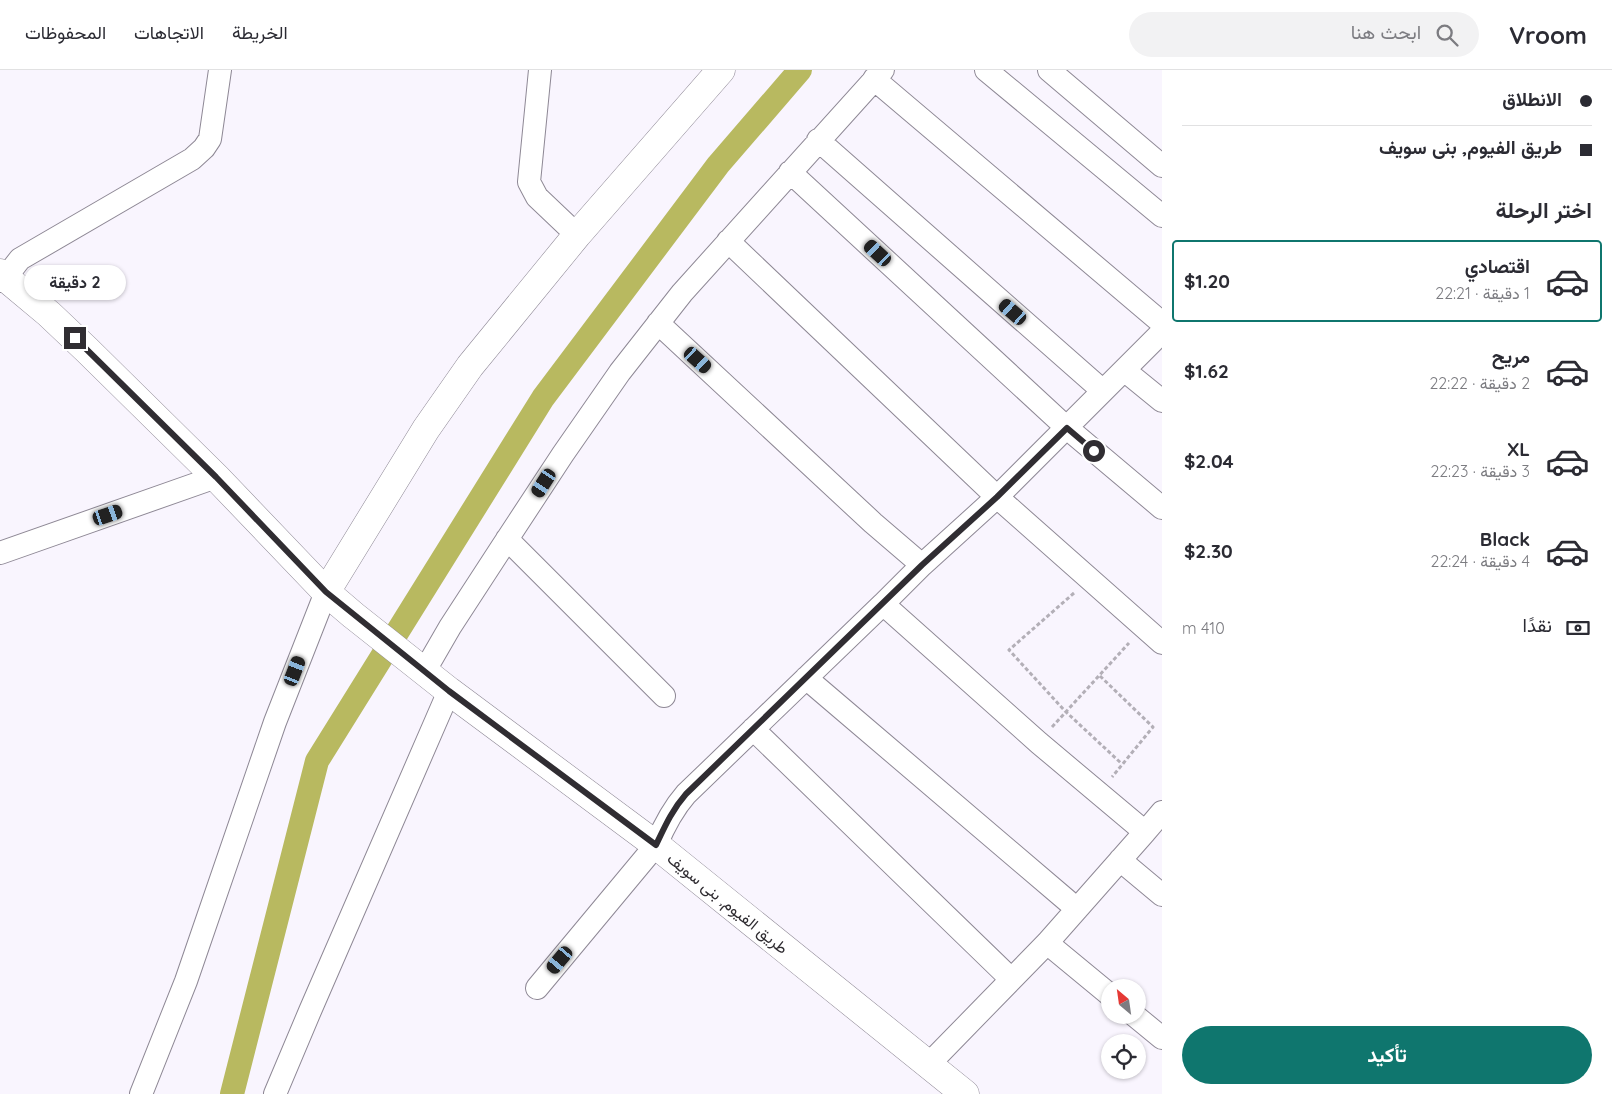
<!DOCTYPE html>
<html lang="ar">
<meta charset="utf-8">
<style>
:root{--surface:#fff;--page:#f2f2f3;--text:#2b2b33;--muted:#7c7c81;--line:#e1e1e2;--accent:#0f766e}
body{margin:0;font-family:Quicksand,Vazirmatn,sans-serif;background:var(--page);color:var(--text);direction:rtl;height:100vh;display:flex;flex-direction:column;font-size:19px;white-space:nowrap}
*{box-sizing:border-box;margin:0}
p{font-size:16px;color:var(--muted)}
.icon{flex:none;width:28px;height:28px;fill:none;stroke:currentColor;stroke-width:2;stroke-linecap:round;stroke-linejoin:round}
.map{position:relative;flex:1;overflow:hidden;direction:ltr}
.details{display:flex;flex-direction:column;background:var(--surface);width:450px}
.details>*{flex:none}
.guide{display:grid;align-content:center;height:110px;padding:0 20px;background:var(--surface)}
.needle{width:32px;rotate:331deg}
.fabs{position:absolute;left:1101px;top:909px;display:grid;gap:10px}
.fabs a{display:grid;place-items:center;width:45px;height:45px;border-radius:50%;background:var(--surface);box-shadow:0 1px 4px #0004;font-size:25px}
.end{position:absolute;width:22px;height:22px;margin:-11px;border:6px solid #302d32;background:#fff;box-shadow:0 0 0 2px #fff}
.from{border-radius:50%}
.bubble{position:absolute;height:35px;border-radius:18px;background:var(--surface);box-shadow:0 1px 4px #0004;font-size:16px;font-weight:700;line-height:35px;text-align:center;direction:rtl}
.car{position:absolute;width:15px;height:30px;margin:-15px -8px;border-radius:6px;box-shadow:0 0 4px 1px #0007;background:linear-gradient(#222 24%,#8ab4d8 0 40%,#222 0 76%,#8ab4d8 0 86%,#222 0)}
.guide b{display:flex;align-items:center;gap:18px;height:48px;font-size:19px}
.guide b+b{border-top:1px solid var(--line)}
.guide i{width:12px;height:12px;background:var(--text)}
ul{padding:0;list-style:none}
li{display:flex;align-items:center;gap:15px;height:82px;margin:0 10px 8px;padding:0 10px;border:2px solid transparent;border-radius:5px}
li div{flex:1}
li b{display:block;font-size:19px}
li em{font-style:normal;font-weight:700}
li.current{border-color:var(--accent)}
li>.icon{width:45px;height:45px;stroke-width:1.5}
h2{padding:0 20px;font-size:22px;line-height:60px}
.pay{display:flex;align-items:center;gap:12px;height:55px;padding:0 20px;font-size:19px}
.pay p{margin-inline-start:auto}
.button{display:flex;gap:10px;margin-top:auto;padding:10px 20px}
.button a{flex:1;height:58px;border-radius:30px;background:var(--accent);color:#fff;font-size:20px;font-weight:700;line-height:58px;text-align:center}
header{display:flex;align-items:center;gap:30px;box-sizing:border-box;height:70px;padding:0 25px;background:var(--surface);border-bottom:1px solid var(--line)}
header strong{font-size:24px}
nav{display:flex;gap:28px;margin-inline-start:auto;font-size:18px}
.search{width:350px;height:45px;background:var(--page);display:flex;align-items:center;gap:12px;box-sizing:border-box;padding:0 18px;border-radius:28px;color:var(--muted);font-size:19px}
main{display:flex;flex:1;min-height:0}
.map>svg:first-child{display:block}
</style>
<header>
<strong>Vroom</strong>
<div class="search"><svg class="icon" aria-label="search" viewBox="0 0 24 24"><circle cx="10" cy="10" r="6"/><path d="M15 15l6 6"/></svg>ابحث هنا</div>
<nav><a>الخريطة</a><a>الاتجاهات</a><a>المحفوظات</a></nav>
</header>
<main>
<section class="details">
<div class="guide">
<b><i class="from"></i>الانطلاق</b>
<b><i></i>طريق الفيوم, بنى سويف</b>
</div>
<h2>اختر الرحلة</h2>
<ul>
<li class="current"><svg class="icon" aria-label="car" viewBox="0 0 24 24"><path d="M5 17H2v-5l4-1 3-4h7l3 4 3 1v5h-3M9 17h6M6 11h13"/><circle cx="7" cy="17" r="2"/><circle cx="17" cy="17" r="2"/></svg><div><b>اقتصادي</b><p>1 دقيقة · 22:21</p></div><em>$1.20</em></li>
<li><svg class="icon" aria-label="car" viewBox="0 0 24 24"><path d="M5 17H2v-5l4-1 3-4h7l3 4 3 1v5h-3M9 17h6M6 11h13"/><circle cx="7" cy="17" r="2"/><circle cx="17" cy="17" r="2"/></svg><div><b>مريح</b><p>2 دقيقة · 22:22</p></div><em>$1.62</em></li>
<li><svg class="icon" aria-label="car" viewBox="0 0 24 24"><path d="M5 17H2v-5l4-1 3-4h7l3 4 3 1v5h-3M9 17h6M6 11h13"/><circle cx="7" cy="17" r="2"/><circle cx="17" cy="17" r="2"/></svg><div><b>XL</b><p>3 دقيقة · 22:23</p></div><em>$2.04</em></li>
<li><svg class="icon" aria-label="car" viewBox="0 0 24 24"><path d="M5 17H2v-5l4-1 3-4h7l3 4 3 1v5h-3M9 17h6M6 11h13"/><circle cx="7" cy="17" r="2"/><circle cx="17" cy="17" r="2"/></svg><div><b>Black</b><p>4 دقيقة · 22:24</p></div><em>$2.30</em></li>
</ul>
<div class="pay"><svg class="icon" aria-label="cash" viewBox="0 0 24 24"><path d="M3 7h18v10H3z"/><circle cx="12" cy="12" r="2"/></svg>نقدًا<p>410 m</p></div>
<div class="button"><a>تأكيد</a></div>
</section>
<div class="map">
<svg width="1162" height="1024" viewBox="0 0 1162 1024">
<rect width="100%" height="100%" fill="#f9f5fe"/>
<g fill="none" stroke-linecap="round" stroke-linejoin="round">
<path stroke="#b8b960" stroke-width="24" d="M232,1024L317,691L543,328L718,95L800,0"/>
<g stroke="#8e8895" stroke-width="24">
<path id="street" d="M540,0L529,112L537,127L577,165
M986,0L1162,146
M1049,0L1162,96
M874,9L1162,253
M818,70L1103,321
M790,102L1067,358L1162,438
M728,171L997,427L1162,573
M0,211L6,207L20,189L192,89L204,78L210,69L220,0
M658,253L873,453L922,495
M1124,300L1162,331
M507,469L664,626
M0,483L216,407
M883,534L922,495L997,427L1162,262
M424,602L450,557L502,477L563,384L620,302L682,223L883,0
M806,608L1077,839
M753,659L1011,909
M1145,762L1162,742
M1120,790L1162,825
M1047,873L1110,925
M537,918L656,775C664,756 672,740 686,724L883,534L1039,673L1145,762L1047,873L928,995
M1134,945L1162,968
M141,1024L186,911L275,652L326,522
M275,1024L310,941L449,621"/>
</g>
<g stroke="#8e8895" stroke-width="29">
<path id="secondary" d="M326,522L426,359L470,296L577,165L721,0"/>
</g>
<g stroke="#8e8895" stroke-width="29">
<path id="highway" d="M0,203L49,244L87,280L216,407L326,522L353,545L449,621L656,775L965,1024"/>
</g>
<path stroke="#b3afb7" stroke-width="3" stroke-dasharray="4 2.5" stroke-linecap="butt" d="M1074,523L1009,580L1065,641L1122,694
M1100,606L1153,657L1112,707
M1052,657L1129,573"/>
<use href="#street" stroke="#fff" stroke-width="22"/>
<use href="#secondary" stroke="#fff" stroke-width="28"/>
<use href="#highway" stroke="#fff" stroke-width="28"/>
</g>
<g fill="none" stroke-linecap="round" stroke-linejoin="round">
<path stroke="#302d32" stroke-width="6" d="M75,268L216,407L326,522L449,621L656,775C665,756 672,740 686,724L922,495L997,427L1067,358L1094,381"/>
</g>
<g text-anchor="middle" stroke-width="5" stroke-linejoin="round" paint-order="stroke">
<g font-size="16" fill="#302d32" stroke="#fff">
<text transform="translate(728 833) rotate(39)" y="6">طريق الفيوم, بنى سويف</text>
</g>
</g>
</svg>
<div class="fabs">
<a><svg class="needle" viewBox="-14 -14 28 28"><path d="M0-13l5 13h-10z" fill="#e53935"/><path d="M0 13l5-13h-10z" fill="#7c7c81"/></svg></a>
<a><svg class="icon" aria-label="locate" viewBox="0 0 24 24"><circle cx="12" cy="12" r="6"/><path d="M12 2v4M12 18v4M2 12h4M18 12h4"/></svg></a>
</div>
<i class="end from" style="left:1094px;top:381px"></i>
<i class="end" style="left:75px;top:268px"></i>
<div class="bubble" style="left:24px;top:195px;width:102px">2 دقيقة</div>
<i class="car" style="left:878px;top:183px;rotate:313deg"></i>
<i class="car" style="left:1013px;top:242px;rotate:311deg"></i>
<i class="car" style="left:698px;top:290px;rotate:132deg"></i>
<i class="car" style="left:544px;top:413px;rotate:213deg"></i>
<i class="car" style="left:108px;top:445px;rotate:71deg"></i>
<i class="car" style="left:295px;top:601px;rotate:21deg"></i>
<i class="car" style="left:560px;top:890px;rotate:220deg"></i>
</div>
</main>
